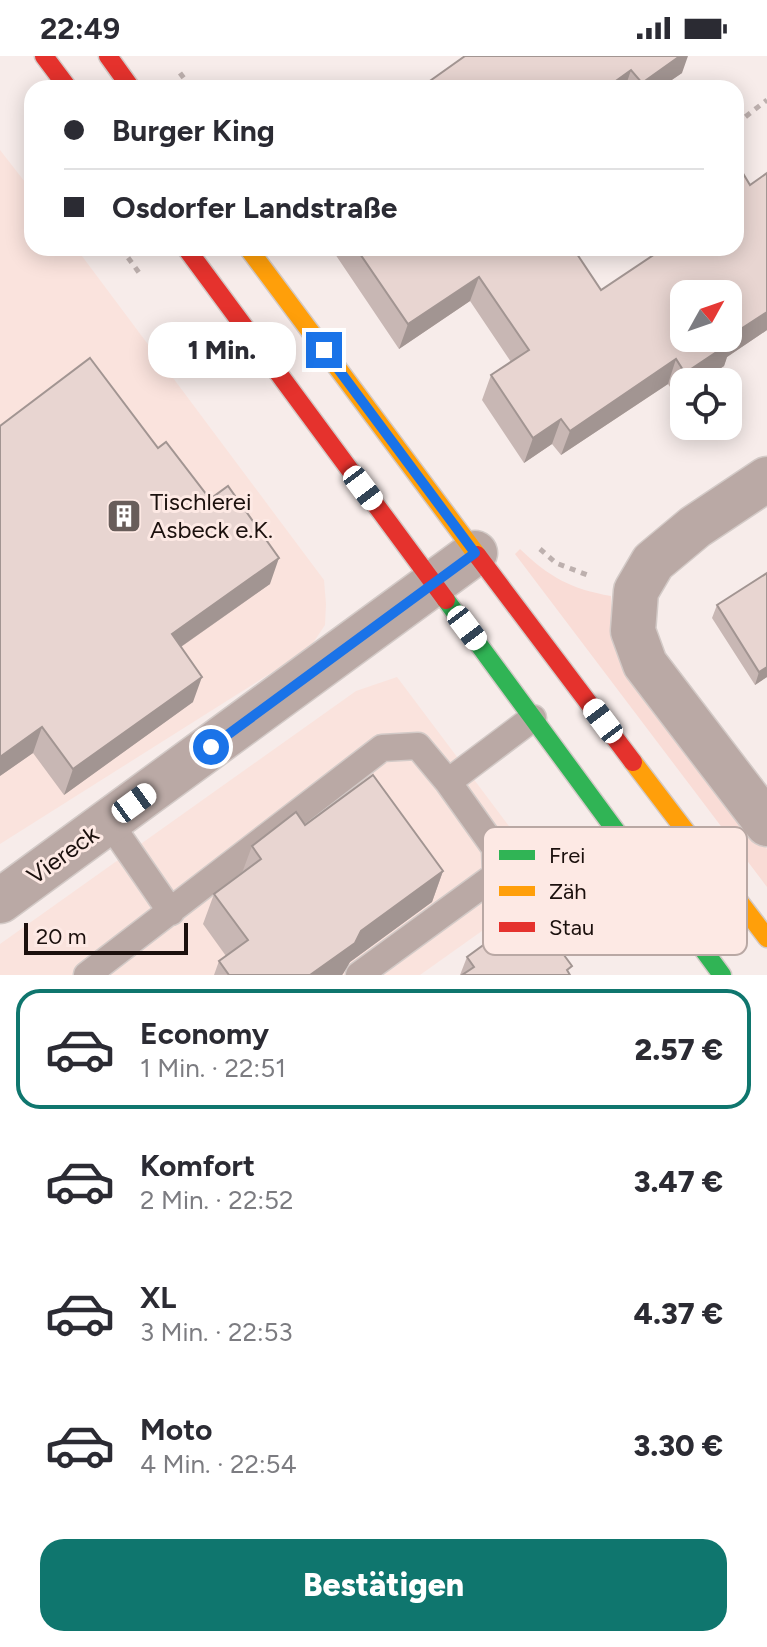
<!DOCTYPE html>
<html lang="de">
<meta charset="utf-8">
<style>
:root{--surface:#fff;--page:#f7f7f7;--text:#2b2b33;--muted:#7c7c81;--line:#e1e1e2;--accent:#0f766e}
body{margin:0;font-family:Figtree,sans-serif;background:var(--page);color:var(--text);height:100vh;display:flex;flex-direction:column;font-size:30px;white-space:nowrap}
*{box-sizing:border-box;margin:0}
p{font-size:26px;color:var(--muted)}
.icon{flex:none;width:44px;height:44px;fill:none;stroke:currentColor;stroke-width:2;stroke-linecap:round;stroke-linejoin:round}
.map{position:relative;height:919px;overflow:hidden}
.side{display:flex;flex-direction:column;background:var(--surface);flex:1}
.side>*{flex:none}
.banner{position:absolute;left:24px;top:24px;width:720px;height:176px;border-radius:24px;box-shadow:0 4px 20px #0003;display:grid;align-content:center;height:176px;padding:0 40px;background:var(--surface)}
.needle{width:52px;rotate:50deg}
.tools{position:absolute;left:670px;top:224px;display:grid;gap:16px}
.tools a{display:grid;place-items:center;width:72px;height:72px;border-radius:16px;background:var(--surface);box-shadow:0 4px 20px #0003;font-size:40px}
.scale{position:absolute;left:24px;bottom:20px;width:164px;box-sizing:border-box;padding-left:8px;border:4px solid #1b100d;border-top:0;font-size:22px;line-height:28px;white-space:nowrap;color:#1b100d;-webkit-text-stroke:6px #fde9e4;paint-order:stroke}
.end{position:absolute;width:36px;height:36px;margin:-18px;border:10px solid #1a73e8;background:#fff;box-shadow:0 0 0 4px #fff}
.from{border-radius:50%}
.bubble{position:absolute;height:56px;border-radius:24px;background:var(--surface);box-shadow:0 4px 20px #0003;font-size:26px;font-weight:800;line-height:56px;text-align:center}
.car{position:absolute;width:24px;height:48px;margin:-24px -12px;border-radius:10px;box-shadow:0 0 6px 2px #0007;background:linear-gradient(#fff 24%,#345 0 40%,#fff 0 76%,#345 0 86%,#fff 0)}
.banner b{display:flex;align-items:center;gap:28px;height:76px;font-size:30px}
.banner b+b{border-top:2px solid var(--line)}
.banner i{width:20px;height:20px;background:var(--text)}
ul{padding:14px 0 0;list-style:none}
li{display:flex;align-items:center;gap:24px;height:120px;margin:0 16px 12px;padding:0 24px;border:4px solid transparent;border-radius:24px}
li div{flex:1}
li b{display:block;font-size:30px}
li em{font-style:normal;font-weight:800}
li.current{border-color:var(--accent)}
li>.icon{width:72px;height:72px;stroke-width:1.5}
.button{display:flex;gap:16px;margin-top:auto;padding:16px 40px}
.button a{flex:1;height:92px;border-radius:24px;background:var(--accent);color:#fff;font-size:32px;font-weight:800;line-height:92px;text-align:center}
.status{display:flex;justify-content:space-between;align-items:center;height:56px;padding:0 40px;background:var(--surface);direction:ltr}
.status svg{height:22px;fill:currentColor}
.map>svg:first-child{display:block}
</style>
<div class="status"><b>22:49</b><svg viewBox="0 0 49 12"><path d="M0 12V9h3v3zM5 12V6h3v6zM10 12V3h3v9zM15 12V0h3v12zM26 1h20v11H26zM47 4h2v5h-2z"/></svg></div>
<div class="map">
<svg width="767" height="919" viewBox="0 0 767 919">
<rect width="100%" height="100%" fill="#f7ecea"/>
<path fill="#fae3dd" d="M0,94L32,135V192H76L324,524L326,548L325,569L309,593L0,788Z
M397,621L551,826L420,919H0V888L356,635Z"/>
<path fill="#f9dcd6" d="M520,493C549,521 571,533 611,540L612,569L623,603L767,793V831L515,498Z"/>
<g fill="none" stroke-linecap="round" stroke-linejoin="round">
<g stroke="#d3cac7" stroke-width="29">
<path id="lane" d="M448,726L533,662
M109,766L171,856
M87,919L382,692L418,690L448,726L495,792L496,819L359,919"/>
</g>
<g stroke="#d3cac7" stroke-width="47">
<path id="street" d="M767,423L695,471L653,506L636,535L633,575L645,608L767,768
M0,845L475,497"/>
</g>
<g stroke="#d3cac7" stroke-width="21">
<path id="fast" d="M446,544L722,919"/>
</g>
<g stroke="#d3cac7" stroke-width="21">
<path id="slow" d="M248,192L477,499
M633,706L767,882"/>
</g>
<g stroke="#d3cac7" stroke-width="21">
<path id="jam" d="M44,0L68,32
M108,0L131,32
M186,192L446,544
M477,499L633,706"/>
</g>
<path stroke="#bdb0ae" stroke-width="5" stroke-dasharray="6 6" stroke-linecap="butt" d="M180,17L191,32
M736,68L767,44
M121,192L140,218
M540,493L556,507L590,520"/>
<use href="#lane" stroke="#baa9a5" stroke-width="26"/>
<use href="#street" stroke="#baa9a5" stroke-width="44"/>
<use href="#fast" stroke="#30b455" stroke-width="18"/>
<use href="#slow" stroke="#ff9f0a" stroke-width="18"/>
<use href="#jam" stroke="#e5322d" stroke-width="18"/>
</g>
<path fill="#c8b7b4" d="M465,0L682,17L660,32H420Z
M767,117V274L727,301L724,310L700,326H684L677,341L668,328L561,399L552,388L524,407L482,344L491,319L511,306L470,245L399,293L331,192H573L601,234L736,192L750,129Z
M158,392L270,528L181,591L193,646L64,739L33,697L0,720Z
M767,517V621L755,629L712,562L717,549Z
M305,769L443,815L432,846L350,906L342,919H214L219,905L226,900L203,868L214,838L242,817L252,790Z
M467,901L569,918L570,919H460Z"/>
<path fill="#a29592" d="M680,0H688L682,17L660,32H640L642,27Z
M631,14L625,32H606Z
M479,221L470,245L399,293L408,268Z
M767,256V274L727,301L724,310L700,326H684V336L677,341L685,317L730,280Z
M676,303L668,328L561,399L570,375Z
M561,363L552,388L524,407L533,382Z
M279,502L270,528L162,604L172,578Z
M767,611V621L755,629L759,616Z
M202,621L193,646L64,739L73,713Z
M42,671L33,697L0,720V701Z
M443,815L432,846L350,906L343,918L342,919H310L361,875Z"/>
<path fill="#e8d5d1" stroke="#a29592" stroke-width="2" fill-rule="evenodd" d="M465,0H680L642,27L631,14L606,32H420Z
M741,114L750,129L767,117V256L730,280L733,285L685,317L676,303L570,375L561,363L533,382L491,319L529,294L479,221L408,268L356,192H573L601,234L664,192H736V117ZM684,238H728V282H684Z
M90,302L158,392L166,386L210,443L228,430L279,502L172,578L202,621L73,713L42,671L0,701V370Z
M767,517V611L759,616L717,549Z
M373,719L443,815L361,875L355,887L310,919H229L219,905L248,884L214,838L261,803L252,790L296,756L305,769Z
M531,854L572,910L567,914L570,919H462L474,911L467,901Z"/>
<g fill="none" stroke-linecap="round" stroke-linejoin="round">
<path stroke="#1a73e8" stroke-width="10" d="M211,691L475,497L324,294"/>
</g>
<defs>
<g id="building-square" transform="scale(1.8)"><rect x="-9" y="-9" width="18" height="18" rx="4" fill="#685d5a" stroke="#fde9e4"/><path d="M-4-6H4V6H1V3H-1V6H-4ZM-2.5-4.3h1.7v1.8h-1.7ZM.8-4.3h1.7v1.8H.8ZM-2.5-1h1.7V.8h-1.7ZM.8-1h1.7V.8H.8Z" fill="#fff"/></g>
</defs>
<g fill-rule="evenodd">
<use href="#building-square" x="124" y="460"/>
</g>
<g text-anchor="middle" stroke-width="6" stroke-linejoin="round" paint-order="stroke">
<g font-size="24" fill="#1b100d" stroke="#fde9e4" text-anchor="start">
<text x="150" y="454">Tischlerei<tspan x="150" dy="28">Asbeck e.K.</tspan></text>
</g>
<g font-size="24" fill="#1b100d" stroke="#fde9e4">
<text transform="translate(63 799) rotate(-36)" y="8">Viereck</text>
</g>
</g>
<rect x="483" y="771" width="264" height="128" rx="12" fill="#fde9e4" stroke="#b9a8a4" stroke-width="2"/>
<rect x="499" y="794" width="36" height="10" fill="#30b455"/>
<rect x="499" y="830" width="36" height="10" fill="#ff9f0a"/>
<rect x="499" y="866" width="36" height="10" fill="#e5322d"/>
<g font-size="22" fill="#1b100d">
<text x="549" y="807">Frei</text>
<text x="549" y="843">Zäh</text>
<text x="549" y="879">Stau</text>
</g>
</svg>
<div class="tools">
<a><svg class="needle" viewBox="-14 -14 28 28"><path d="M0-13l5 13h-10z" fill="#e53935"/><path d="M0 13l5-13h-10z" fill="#7c7c81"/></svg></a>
<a><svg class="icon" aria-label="locate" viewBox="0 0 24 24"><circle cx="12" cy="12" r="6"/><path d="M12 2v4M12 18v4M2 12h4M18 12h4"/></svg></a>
</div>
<div class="scale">20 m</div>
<i class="end from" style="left:211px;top:691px"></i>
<i class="end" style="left:324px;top:294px"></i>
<div class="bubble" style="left:148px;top:266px;width:148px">1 Min.</div>
<i class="car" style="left:363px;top:432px;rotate:143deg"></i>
<i class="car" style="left:467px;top:572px;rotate:143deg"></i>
<i class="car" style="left:603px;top:665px;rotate:323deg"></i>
<i class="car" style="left:134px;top:747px;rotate:54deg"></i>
<div class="banner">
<b><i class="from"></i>Burger King</b>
<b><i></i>Osdorfer Landstraße</b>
</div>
</div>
<section class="side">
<ul>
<li class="current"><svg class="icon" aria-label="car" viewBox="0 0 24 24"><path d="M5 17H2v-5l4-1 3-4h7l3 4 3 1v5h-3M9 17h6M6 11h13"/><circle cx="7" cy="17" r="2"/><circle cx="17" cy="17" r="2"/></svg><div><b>Economy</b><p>1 Min. · 22:51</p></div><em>2.57 €</em></li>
<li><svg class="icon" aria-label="car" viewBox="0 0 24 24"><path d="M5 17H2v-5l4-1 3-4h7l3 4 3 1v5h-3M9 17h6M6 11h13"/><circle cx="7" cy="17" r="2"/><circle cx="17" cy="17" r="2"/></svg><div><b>Komfort</b><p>2 Min. · 22:52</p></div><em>3.47 €</em></li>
<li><svg class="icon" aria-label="car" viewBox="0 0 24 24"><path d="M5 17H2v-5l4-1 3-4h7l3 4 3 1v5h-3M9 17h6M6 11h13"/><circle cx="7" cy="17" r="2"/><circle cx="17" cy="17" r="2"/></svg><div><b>XL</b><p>3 Min. · 22:53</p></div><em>4.37 €</em></li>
<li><svg class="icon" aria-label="car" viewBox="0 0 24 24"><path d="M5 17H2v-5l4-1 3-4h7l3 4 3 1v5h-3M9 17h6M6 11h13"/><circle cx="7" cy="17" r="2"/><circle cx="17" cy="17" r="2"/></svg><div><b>Moto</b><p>4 Min. · 22:54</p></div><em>3.30 €</em></li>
</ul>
<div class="button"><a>Bestätigen</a></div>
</section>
